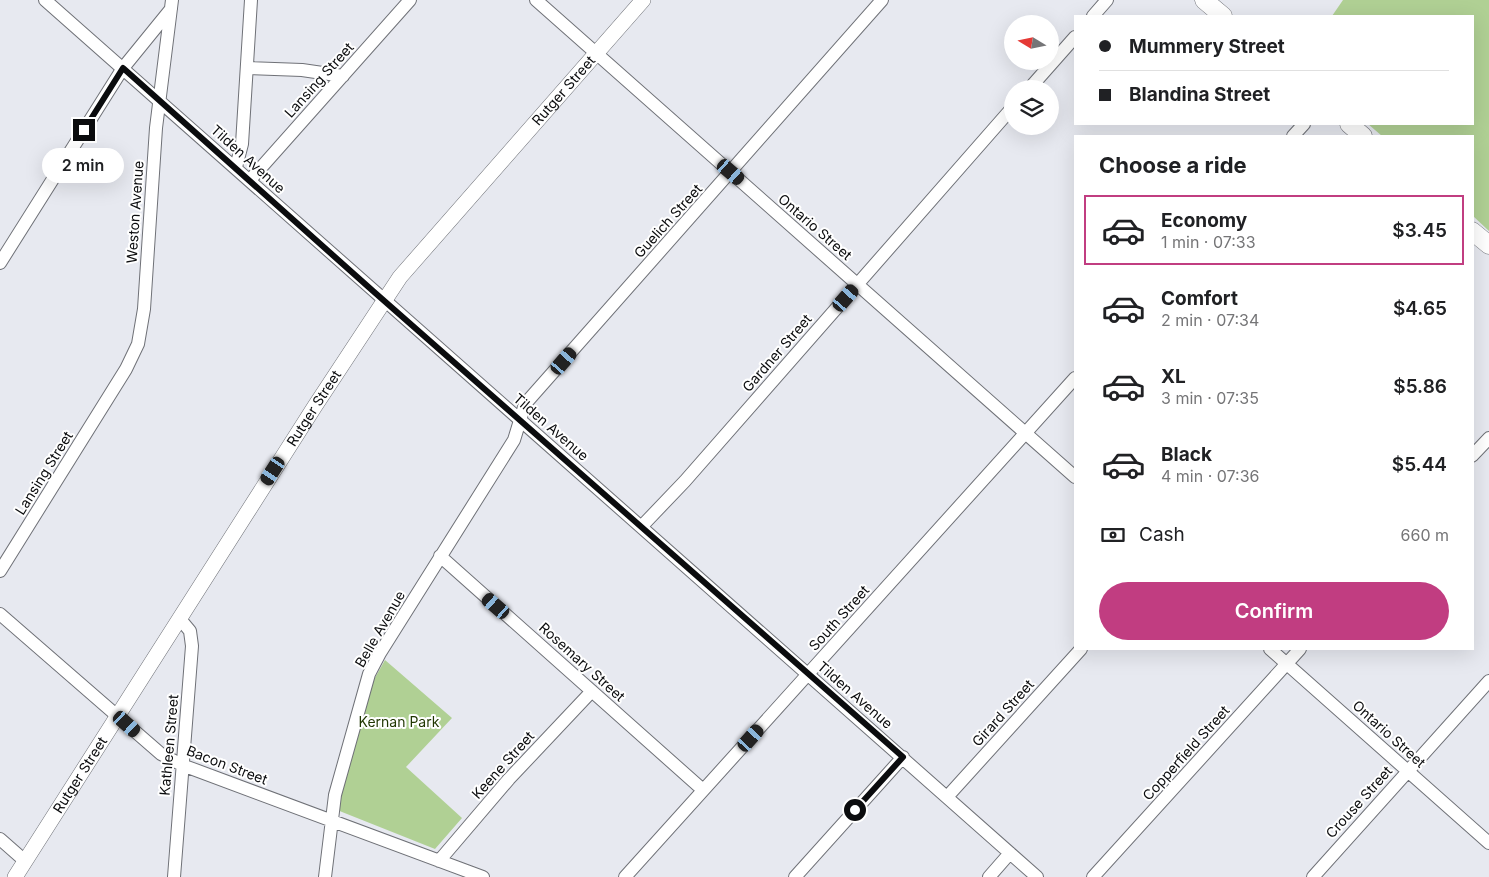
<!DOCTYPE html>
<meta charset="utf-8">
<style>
:root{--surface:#fff;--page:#f6f6f6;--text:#202124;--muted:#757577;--line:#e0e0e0;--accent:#c13d81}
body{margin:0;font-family:Inter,sans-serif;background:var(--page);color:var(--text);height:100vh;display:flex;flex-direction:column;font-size:19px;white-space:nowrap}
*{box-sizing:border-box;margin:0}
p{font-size:16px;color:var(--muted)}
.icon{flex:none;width:28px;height:28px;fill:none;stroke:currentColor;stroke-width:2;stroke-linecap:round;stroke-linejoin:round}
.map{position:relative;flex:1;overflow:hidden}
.details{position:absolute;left:1074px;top:135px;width:400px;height:515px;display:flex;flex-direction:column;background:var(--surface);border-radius:0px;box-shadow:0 5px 20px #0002}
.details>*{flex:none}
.banner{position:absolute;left:1074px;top:15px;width:400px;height:110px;border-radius:0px;box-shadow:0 5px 20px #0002;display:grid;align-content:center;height:110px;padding:0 25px;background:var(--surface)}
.needle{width:32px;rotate:280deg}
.controls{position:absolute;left:1004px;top:15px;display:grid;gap:10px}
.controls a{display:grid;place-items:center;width:55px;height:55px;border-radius:50%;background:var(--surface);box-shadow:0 5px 20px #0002;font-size:25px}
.end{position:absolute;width:22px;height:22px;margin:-11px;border:6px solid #0b0c0e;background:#fff;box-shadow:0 0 0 2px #fff}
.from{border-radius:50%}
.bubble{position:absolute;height:35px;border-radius:18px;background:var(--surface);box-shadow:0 5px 20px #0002;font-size:16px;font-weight:600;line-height:35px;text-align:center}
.car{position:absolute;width:15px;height:30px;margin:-15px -8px;border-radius:6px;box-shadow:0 0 4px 1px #0007;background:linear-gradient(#222 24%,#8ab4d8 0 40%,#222 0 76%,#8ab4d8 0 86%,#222 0)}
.banner b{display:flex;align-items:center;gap:18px;height:48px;font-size:19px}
.banner b+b{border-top:1px solid var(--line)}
.banner i{width:12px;height:12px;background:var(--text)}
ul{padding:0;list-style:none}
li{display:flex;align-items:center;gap:15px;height:70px;margin:0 10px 8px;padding:0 15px;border:2px solid transparent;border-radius:0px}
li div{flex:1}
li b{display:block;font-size:19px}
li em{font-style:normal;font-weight:600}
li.active{border-color:var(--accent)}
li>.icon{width:45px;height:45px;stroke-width:1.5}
h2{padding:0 25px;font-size:22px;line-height:60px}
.pay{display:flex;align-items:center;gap:12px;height:55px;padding:0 25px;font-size:19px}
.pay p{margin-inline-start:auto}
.action{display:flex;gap:10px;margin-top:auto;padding:10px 25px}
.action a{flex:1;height:58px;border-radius:30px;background:var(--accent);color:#fff;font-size:20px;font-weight:600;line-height:58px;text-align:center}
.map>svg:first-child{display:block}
</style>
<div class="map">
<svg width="1489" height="877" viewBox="0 0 1489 877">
<rect width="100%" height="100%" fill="#e7e9f0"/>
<path fill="#b0d094" d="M1343,0H1489V231L1473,216L1472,136H1382L1368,124H1472V16H1332Z
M385,660L452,718L406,767L462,818L435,849L337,810L372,683Z"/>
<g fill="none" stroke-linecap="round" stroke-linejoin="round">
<g stroke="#6f7177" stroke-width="14">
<path id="minor" d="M45,0L1037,877
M536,0L1075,477
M1093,16L1107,0
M247,68L302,70L343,76
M1029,89L1075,37
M1293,136L1304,124
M236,167L242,144L251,0
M250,180L410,0
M0,263L123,68L171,9
M1472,456L1489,438
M642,526L685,481L1012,108
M440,556L703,790
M0,571L126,369L138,344L144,309L156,128L172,0
M0,614L161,754L182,765L483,877
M1270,649L1489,843
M947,797L1081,649
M0,839L25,861
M439,861L509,779L592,691
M174,877L192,646L190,631L180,619
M325,877L335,795L369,674L380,653L514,440L525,404L882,0
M625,877L1075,378
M795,877L903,757
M989,877L1010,853
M1093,877L1300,649
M1313,877L1489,681"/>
</g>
<g stroke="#6f7177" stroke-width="16">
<g id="tertiary">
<path id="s1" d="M15,877L315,406L400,277L643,0"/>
</g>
</g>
<g stroke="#6f7177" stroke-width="19">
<path id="secondary" d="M1204,0L1223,16
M1349,124L1363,136
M1472,231L1489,245"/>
</g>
<use href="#minor" stroke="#fff" stroke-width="12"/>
<use href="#tertiary" stroke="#fff" stroke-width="15"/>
<use href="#secondary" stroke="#fff" stroke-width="18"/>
</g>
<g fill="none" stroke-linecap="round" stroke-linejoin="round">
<path stroke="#0b0c0e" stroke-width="6" d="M84,130L123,68L373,291L903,757L855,810"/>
</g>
<g text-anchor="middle" stroke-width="4" stroke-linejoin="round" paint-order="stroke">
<g font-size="14" fill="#0b0c0e" stroke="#fff">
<text transform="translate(319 80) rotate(-48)" y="5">Lansing Street</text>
<text dy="5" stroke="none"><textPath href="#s1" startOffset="961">Rutger Street</textPath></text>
<text transform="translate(248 159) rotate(42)" y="5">Tilden Avenue</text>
<text transform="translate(135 212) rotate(-86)" y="5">Weston Avenue</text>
<text transform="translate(668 221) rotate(-48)" y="5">Guelich Street</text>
<text transform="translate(815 227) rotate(41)" y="5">Ontario Street</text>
<text transform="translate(777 353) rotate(-49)" y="5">Gardner Street</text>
<text dy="5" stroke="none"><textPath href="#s1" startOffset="556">Rutger Street</textPath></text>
<text transform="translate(551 427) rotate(41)" y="5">Tilden Avenue</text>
<text transform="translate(44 473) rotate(-58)" y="5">Lansing Street</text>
<text transform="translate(839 618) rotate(-48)" y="5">South Street</text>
<text transform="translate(380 629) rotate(-60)" y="5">Belle Avenue</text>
<text transform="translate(582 662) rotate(42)" y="5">Rosemary Street</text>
<text transform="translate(855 695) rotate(41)" y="5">Tilden Avenue</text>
<text transform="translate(1003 713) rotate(-48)" y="5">Girard Street</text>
<text transform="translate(1389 734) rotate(42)" y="5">Ontario Street</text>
<text transform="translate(169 745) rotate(-85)" y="5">Kathleen Street</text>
<text transform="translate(1186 753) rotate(-48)" y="5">Copperfield Street</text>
<text transform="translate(227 765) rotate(21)" y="5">Bacon Street</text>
<text transform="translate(503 765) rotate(-48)" y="5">Keene Street</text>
<text dy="5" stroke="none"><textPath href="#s1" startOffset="121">Rutger Street</textPath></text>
<text transform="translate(1359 802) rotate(-48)" y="5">Crouse Street</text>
</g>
<g font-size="14" fill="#1f3600" stroke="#fff">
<text x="399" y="727">Kernan Park</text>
</g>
</g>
</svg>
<div class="controls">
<a><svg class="needle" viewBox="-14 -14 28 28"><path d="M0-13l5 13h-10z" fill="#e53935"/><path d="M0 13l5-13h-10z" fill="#757577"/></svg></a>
<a><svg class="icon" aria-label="layers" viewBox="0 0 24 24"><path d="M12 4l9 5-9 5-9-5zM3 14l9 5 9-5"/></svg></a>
</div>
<i class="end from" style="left:855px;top:810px"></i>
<i class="end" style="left:84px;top:130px"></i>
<div class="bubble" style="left:42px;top:148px;width:82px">2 min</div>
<i class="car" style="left:731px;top:172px;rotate:131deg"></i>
<i class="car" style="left:846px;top:298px;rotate:41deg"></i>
<i class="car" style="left:564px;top:361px;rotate:41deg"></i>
<i class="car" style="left:273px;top:471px;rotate:213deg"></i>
<i class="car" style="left:496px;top:606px;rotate:311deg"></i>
<i class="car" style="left:127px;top:724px;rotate:132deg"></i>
<i class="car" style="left:751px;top:738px;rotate:42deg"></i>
<div class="banner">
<b><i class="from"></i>Mummery Street</b>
<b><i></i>Blandina Street</b>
</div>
<section class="details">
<h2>Choose a ride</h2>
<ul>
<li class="active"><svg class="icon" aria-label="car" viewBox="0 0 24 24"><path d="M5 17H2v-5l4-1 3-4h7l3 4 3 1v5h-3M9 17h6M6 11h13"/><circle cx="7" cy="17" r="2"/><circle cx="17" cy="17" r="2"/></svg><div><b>Economy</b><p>1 min · 07:33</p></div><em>$3.45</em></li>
<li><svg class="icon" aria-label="car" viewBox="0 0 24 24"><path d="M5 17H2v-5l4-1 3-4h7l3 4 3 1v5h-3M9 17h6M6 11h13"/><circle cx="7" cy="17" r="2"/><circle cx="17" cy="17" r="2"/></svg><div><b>Comfort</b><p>2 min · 07:34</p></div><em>$4.65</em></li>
<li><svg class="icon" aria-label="car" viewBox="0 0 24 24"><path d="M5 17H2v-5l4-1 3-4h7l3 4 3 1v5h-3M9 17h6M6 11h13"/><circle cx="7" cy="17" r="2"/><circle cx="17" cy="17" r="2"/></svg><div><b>XL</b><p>3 min · 07:35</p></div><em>$5.86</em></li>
<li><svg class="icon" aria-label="car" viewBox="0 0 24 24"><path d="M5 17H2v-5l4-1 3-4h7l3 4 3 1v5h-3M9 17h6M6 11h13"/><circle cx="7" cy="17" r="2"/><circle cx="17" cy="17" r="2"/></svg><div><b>Black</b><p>4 min · 07:36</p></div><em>$5.44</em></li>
</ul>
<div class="pay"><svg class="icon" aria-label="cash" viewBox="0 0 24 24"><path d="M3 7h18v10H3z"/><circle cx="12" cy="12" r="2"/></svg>Cash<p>660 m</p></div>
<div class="action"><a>Confirm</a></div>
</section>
</div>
